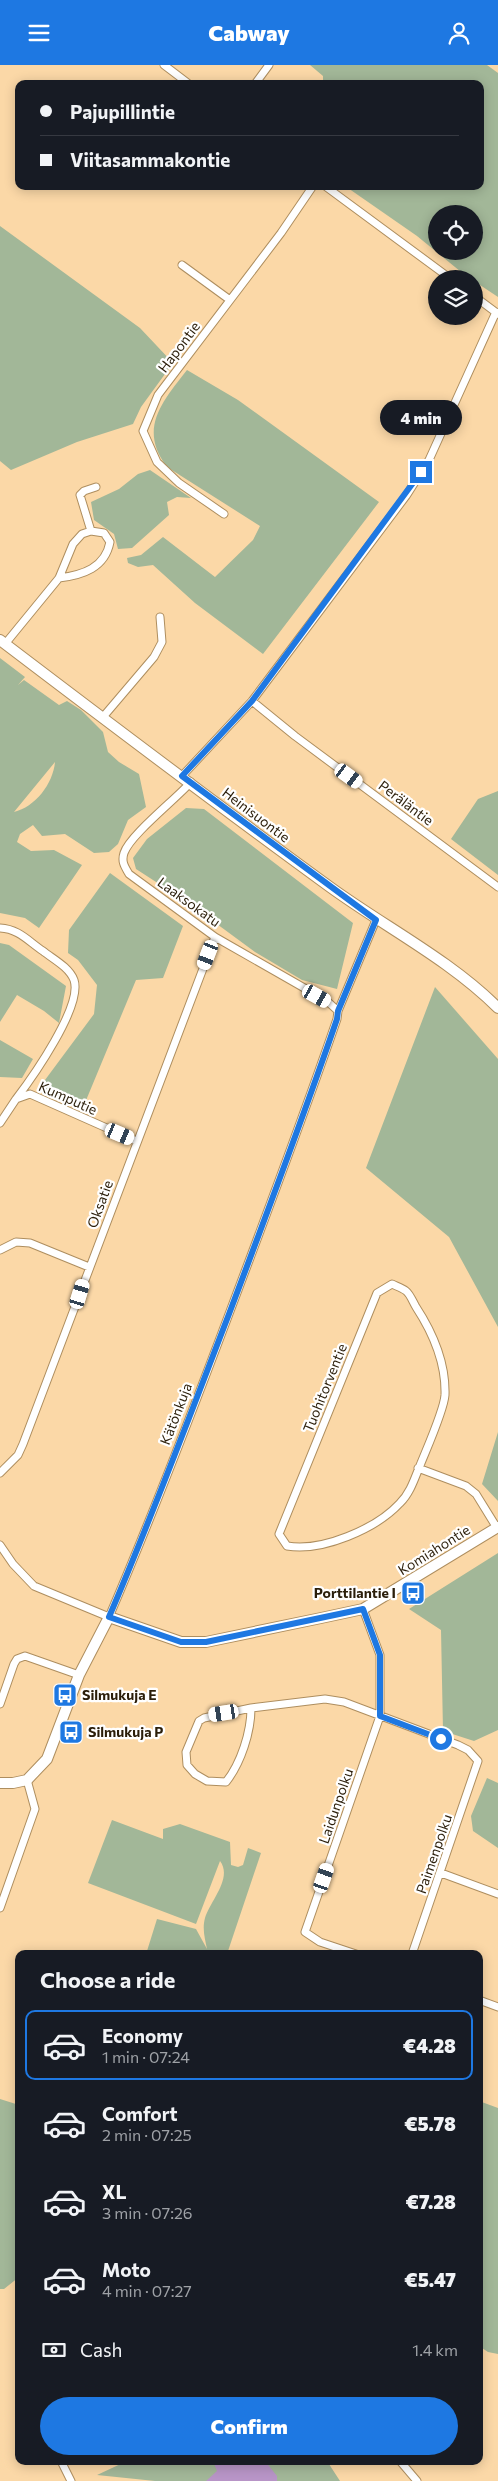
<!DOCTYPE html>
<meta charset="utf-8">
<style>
:root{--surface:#171b24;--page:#242831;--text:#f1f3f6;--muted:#9ea1a6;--line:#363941;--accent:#1e78e2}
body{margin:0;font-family:Commissioner,sans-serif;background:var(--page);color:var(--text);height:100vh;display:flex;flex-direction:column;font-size:19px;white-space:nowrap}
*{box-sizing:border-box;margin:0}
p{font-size:16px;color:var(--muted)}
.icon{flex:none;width:28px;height:28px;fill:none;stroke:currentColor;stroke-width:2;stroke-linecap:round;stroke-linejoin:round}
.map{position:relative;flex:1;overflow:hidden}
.side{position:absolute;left:15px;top:1885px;width:468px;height:515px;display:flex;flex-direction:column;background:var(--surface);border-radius:10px;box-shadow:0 2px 12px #0003}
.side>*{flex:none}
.guide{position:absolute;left:15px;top:15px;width:469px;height:110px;border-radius:10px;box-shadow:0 2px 12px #0003;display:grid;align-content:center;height:110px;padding:0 25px;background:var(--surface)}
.controls{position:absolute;left:428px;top:140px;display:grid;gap:10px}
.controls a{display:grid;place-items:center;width:55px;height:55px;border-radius:50%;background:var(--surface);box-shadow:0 2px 12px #0003;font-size:25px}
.end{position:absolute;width:22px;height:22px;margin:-11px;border:6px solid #1e78e2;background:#fff;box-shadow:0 0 0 2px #fff}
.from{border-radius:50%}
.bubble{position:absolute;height:35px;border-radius:18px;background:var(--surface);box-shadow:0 2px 12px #0003;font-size:16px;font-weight:800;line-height:35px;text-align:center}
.car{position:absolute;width:15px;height:30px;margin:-15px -8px;border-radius:6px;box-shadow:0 0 4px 1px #0007;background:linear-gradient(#fff 24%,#345 0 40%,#fff 0 76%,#345 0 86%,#fff 0)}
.guide b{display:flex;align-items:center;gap:18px;height:48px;font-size:19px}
.guide b+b{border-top:1px solid var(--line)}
.guide i{width:12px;height:12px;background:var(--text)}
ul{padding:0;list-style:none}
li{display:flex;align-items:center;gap:15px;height:70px;margin:0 10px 8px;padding:0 15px;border:2px solid transparent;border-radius:10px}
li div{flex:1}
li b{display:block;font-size:19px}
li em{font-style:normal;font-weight:800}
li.selected{border-color:var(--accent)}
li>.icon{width:45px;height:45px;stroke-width:1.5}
h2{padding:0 25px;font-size:22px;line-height:60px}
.pay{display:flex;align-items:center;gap:12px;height:55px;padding:0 25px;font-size:19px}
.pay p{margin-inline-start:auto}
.button{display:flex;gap:10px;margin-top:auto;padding:10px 25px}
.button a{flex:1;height:58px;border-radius:30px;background:var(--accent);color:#fff;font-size:20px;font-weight:800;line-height:58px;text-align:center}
header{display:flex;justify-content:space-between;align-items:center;height:65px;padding:0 25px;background:var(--accent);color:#fff;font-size:22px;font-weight:800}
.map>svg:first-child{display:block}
</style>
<header><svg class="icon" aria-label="menu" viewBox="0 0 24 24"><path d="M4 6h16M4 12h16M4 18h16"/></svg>Cabway<svg class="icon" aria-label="person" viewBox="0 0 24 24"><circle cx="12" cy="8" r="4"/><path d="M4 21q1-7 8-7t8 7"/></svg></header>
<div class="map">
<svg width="498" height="2416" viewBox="0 0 498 2416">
<rect width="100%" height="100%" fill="#fbd8a7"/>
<path fill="#a2b798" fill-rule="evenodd" d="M310,0H487L498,8V232L474,216V214L466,211L417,171L345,121H480V19H323V11ZM436,149H474V186H436Z
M0,161L140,263L173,298L141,342L133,359L77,377L11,405L0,396Z
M187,305L238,335L379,437L263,589L195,538L153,500L138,502L128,498L127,493L141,490L163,472L215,512L253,475L260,461L167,402C138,364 162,337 187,305Z
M150,405L191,433L177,432L167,437L169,450L132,483L118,484L114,469L94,455L91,437L119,424L138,409Z
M0,593L25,612L18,620L24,615L59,640L67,636L81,645L103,667L108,687L119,697L139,709L146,742L128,755L118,779L109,787L94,788L65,769L42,771L33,760L20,769L17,777L31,786L54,785L82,800L39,863L25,853L0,848ZM55,697C53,719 35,742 14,747Z
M498,726V810L451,774L478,734Z
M186,743L204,744L353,858L337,924L302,915L255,887L187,837L136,804L133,793L147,774Z
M110,808L183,861L163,913L136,915L82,1045L42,1026L45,1015L94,949L97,920L78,895L68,888L69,865Z
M0,878L9,880L66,921L59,958L44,946L17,930L0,957Z
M435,922L498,994V1262L449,1172L366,1103Z
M0,975L33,994L22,1013L0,1012Z
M498,1367V1436L482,1419Z
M498,1488V1665L474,1676L443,1666L441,1565L409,1544Z
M487,1713L498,1718V1783L473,1766L471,1751Z
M112,1755L163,1774V1764L180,1759L230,1777L231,1800L238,1802L243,1800L248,1783L261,1788L227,1889H111L112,1887L147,1886L157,1854L196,1864L207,1884C205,1874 202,1864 205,1853C210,1836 233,1813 220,1796L196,1859L88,1818Z
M0,2034L19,2040V2212L4,2224H0Z
M479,2036L498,2043V2289L488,2287L479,2281Z
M127,2396H327L340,2416H155L97,2410Z"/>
<path fill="#b895c7" d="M213,2396H265L277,2411V2416H206L217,2406Z"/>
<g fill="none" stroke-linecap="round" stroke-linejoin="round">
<g stroke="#ae8e5f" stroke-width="9">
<path id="street" d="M164,0L189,19
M255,19L269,0
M325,121L451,214
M182,200L230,235
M474,231L498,249
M224,449L179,418L157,397L143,366L158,330L281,168L313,121
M91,466L80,430L84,426L96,422
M5,579L59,513L73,479L82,469L91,466L104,468L110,477C105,503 83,510 59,513
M252,636L295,671L498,822
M103,652L154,592L162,577L160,552
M182,711L252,636L406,431L429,395L496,247
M191,717C176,734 130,770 124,788C121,797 125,802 129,809L215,872L327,936L338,946
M0,863C19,864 28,876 43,886C53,894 69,902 74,915C83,941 32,1013 16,1034
M0,1058L16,1034L30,1029L136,1076
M0,1185L16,1177L30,1178L89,1202
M392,1219C396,1221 402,1223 406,1226C410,1229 413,1237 416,1242C433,1268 446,1298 445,1330C444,1345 427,1383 421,1398C415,1412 411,1427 400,1438C376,1464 322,1487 287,1481L279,1469L377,1228Z
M418,1403L466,1421L476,1429L497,1463
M0,1408L18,1390L23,1379L215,872
M0,1480L13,1499L34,1521L109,1552C152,1452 191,1350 229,1249C266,1151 303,1053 337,954L338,946L376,855
M0,1639L14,1599L17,1594L25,1591L79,1610
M251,1643L204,1653L199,1656L186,1687L187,1700L195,1709L207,1716L226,1717C241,1698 251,1667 251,1643L325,1634L344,1637L458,1680L468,1685L478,1696L412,1889
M441,1808L498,1829
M0,1843L35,1744L27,1715
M356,1889L320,1877L305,1867L380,1651V1590L363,1544
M479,1935L498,1942
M61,2396L71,2416
M400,2396L417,2416"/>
</g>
<g stroke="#ae8e5f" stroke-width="12">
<path id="secondary" d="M0,575C109,658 219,741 330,822C385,862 450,895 498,943
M0,1718H13L27,1715L47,1694L79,1610L109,1552L181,1577H206L321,1553L363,1544L498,1462"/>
</g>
<use href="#street" stroke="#fff" stroke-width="7"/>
<use href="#secondary" stroke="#fff" stroke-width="10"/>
</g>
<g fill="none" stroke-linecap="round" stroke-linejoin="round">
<path stroke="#1e78e2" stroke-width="6" d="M421,407L252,636L182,711L376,855L338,946L337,954C303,1053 266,1151 229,1249C190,1350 152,1452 109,1552L181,1577H206L363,1544L380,1590V1651L441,1674"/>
</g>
<defs>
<g id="bus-square" transform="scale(1.25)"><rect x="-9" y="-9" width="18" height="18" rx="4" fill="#1e78e2" stroke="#fff"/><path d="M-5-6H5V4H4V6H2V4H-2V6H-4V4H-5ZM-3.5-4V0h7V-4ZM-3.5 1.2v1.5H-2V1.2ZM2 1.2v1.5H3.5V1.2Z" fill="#fff"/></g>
</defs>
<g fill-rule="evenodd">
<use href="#bus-square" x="413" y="1528"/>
<use href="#bus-square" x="65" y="1630"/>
<use href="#bus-square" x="71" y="1667"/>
</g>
<g text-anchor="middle" stroke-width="4.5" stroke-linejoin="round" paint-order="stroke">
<g font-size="14" fill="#2b1e0a" stroke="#fff">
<text transform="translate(179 282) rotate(-53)" y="5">Hapontie</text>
<text transform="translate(406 738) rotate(37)" y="5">Peräläntie</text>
<text transform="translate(256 750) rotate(37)" y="5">Heinisuontie</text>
<text transform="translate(189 837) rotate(36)" y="5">Laaksokatu</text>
<text transform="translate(68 1033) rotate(24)" y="5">Kumputie</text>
<text transform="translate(100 1139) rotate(-70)" y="5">Oksatie</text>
<text transform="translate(325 1323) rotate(-68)" y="5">Tuohitorventie</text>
<text transform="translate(176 1349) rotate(-69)" y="5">Kätönkuja</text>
<text transform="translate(434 1485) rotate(-32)" y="5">Komiahontie</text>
<text transform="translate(336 1741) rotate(-71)" y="5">Laidunpolku</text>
<text transform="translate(434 1789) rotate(-71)" y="5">Paimenpolku</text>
</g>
<g font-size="14" font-weight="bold" fill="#2b1e0a" stroke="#fff" text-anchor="start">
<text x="396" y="1533" text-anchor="end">Porttilantie I</text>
<text x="82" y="1635">Silmukuja E</text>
<text x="88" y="1672">Silmukuja P</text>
</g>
</g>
</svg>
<div class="controls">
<a><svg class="icon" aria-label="locate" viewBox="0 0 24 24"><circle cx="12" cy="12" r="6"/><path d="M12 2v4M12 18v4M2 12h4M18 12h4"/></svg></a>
<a><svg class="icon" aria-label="layers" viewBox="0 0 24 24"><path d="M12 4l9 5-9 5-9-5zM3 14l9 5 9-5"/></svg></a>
</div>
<i class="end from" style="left:441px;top:1674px"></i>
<i class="end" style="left:421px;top:407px"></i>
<div class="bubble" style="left:380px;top:335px;width:82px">4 min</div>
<i class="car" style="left:349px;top:711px;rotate:126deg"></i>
<i class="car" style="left:208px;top:890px;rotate:201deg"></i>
<i class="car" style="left:317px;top:931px;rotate:119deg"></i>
<i class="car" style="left:120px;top:1069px;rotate:113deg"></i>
<i class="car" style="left:80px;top:1229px;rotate:17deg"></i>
<i class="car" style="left:224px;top:1648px;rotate:261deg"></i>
<i class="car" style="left:324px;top:1813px;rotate:19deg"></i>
<div class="guide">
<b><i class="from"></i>Pajupillintie</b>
<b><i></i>Viitasammakontie</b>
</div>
<section class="side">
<h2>Choose a ride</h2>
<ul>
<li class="selected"><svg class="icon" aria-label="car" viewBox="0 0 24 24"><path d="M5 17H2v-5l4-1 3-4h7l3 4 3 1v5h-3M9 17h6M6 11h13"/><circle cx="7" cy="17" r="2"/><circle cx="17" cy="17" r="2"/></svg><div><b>Economy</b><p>1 min · 07:24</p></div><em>€4.28</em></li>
<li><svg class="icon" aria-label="car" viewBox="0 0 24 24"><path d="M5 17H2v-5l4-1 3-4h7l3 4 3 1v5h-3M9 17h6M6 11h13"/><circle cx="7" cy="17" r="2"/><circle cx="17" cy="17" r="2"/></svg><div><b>Comfort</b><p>2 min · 07:25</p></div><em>€5.78</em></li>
<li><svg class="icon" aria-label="car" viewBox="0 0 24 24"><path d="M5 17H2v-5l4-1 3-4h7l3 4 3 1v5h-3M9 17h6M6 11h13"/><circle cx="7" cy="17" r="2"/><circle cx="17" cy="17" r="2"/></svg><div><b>XL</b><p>3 min · 07:26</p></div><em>€7.28</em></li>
<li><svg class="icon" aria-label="car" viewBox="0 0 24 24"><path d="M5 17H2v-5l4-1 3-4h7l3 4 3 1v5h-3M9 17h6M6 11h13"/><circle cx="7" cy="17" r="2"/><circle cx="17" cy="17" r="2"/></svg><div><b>Moto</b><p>4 min · 07:27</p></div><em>€5.47</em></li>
</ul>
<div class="pay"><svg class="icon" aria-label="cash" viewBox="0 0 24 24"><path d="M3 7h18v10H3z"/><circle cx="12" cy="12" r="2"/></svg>Cash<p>1.4 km</p></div>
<div class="button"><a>Confirm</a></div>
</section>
</div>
